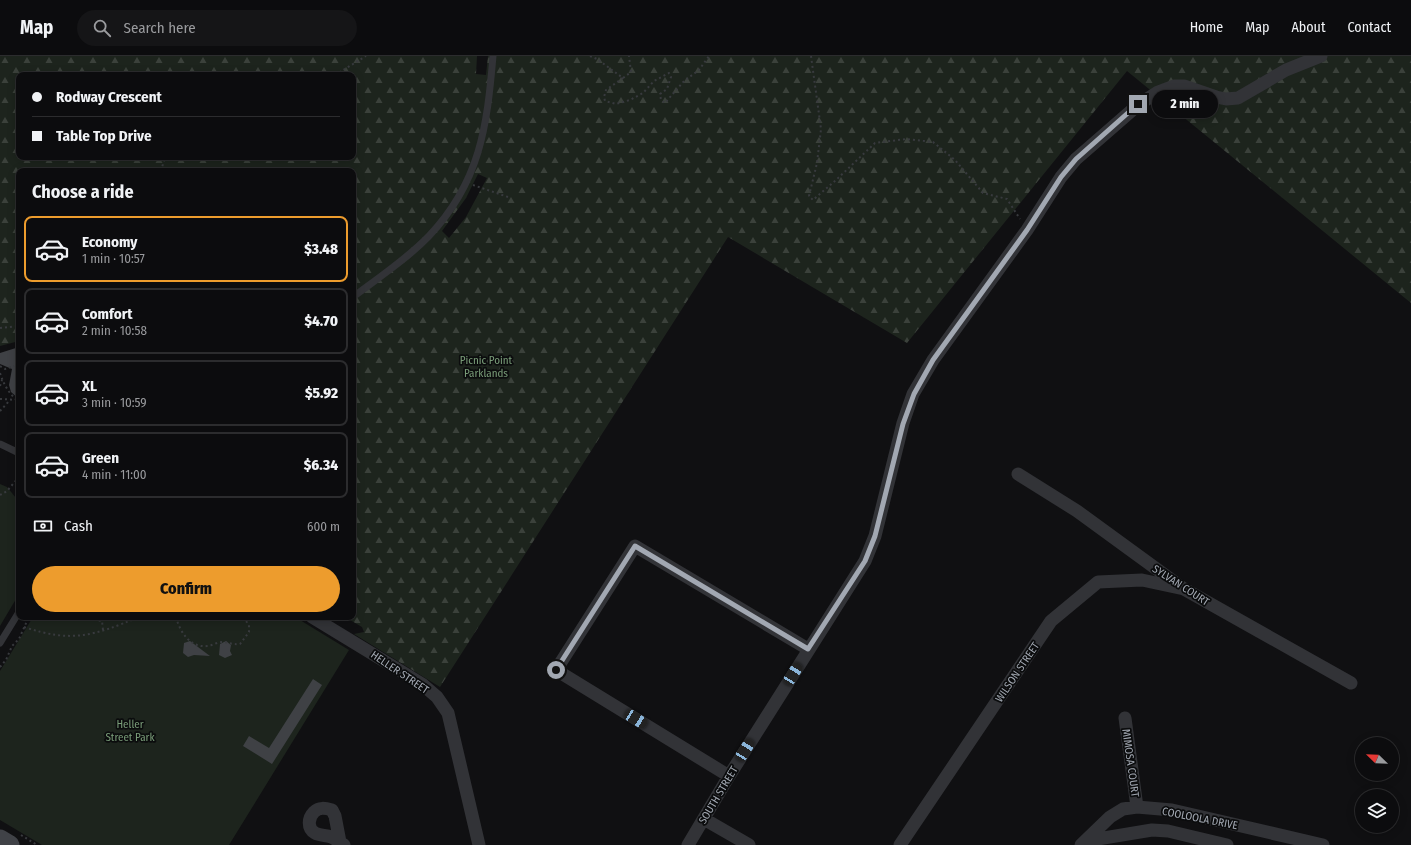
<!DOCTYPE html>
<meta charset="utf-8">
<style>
:root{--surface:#0c0c0e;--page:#151517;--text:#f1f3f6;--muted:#9a9b9e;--line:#2c2c2e;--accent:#ed9c2d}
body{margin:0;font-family:"Fira Sans Condensed",sans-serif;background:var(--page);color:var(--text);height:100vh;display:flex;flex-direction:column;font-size:15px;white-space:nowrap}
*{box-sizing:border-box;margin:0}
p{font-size:13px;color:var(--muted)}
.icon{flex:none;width:22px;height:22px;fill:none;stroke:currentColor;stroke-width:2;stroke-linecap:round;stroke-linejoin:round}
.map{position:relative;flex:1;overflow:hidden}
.details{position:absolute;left:16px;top:112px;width:340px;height:452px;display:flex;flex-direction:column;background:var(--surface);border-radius:8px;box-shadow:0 2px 10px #0003,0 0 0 1px var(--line)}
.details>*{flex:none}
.banner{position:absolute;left:16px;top:16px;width:340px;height:88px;border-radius:8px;box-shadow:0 2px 10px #0003,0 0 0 1px var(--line);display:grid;align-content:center;height:88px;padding:0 16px;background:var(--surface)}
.needle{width:26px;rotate:293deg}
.tools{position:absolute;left:1355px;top:681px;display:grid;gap:8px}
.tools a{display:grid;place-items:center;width:44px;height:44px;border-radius:50%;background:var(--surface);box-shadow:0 2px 10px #0003,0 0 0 1px var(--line);font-size:20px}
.end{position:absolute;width:18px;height:18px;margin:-9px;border:5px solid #a2a8b2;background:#111;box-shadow:0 0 0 2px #111}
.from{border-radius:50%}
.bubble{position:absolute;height:28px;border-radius:14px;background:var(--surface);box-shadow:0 2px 10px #0003,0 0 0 1px var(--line);font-size:13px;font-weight:800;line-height:28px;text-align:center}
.car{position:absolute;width:12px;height:24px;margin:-12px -6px;border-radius:5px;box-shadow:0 0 3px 1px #0007;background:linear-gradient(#222 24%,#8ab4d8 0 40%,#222 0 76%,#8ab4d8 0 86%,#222 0)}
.banner b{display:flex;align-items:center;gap:14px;height:38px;font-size:15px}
.banner b+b{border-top:1px solid var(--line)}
.banner i{width:10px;height:10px;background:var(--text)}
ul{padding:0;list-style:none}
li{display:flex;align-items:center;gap:12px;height:66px;margin:0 8px 6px;padding:0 8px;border:2px solid var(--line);border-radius:8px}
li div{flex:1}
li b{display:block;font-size:15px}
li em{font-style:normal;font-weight:800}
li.on{border-color:var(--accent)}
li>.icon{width:36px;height:36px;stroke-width:1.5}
h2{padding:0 16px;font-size:18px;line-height:48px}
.pay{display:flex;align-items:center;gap:10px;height:44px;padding:0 16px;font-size:15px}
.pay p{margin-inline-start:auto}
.button{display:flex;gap:8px;margin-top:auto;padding:8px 16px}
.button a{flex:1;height:46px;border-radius:24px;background:var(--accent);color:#111;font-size:16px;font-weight:800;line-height:46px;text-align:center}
header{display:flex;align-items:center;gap:24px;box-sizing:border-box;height:56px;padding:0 20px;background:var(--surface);border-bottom:1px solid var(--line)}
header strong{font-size:19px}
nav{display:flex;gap:22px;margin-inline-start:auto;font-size:14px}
.search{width:280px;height:36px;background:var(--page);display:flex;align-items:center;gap:10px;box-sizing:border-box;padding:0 14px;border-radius:22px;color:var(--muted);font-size:15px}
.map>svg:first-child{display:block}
</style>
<header>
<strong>Map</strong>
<div class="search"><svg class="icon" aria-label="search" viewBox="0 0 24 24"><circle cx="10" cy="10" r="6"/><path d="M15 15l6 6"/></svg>Search here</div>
<nav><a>Home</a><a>Map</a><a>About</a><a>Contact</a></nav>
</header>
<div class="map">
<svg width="1411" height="789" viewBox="0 0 1411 789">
<defs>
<pattern id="forest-firs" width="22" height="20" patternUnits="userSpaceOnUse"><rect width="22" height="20" fill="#1d241d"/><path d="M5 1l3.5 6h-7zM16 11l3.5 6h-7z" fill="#3b413b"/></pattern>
</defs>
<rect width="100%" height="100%" fill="#101012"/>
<path fill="url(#forest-firs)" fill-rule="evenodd" d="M0,0H477L476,18L486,19L488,0H1411V247L1127,15L907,287L728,181L440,631L354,578L364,576L362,571L345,561H353V115H19V285L0,290ZM19,19H353V101H19ZM478,118L487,122L466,161L449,182L442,175L466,142Z"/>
<path fill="#1d241d" d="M0,428L7,431L16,442L19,441V538L0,570Z
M33,561H295L349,594L229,789H42L0,764V615Z"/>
<path fill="#3f4145" d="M19,291V343L11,336L9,329L12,313L0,308V297Z
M190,585L210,600L194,599L188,601L183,597L184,587Z
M226,585L231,589L230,595L232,599L225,602L219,599L220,588Z
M313,623L322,629L272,708L243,690L249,680L269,692Z"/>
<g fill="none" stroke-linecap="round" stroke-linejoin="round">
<path stroke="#383a3e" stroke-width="2" stroke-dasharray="2 3" stroke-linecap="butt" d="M590,0L597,3L623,22L631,16L629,0
M811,0L821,73L817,107L809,140L813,144L836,124L875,87L906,83L933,86L955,104L983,137L1007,143L1020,163
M335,19L366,0
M623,22L606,34L604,41L605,45L616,48L630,44L643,37L654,25L669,17L671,21L667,33L660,38L661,44L665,47L684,25L699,14L709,0
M161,115L165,101
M473,129L508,141
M0,272L19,270
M0,310L5,313L14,310
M0,317C4,329 9,338 19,346
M0,330L2,324
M0,343L19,344
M0,355L10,344
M0,439L7,435L19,421
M74,561L102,565L103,574
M176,561C180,576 190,592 207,590C212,590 217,586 222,586C229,586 232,589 240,588L249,576V569L243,561
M24,571C72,587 93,580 139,561
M0,611L6,604L12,590L19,583L27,565L31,561
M21,779L37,789"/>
<path stroke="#323337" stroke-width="7" d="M353,241C378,222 407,203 429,180C480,126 487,71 493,0
M0,388L19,397
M0,587L19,556"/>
<path stroke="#323337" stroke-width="13" d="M1018,418L1077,455L1184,533L1351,627
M312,561L422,628L437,641L448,657L479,789
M1125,662L1137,751
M729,720L556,614L635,490L808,593
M704,763L749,789
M1086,785L1152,774L1168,775L1227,789
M340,786L335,760L332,754C325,752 319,751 314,756C308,762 307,772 315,777C320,780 326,779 331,781C335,783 340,786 344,789
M688,789L729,720L865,505L875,480L903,367L913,338L933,304L1027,174L1061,121L1076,103L1138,49L1158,36L1174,30H1184L1216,41L1226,43L1238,42L1286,14L1321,0
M900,789L1051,565L1098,526L1142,524L1184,533
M1081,789L1110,761L1123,753L1137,751L1172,754L1323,789"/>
<path stroke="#404247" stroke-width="19" d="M0,783L10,789"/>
</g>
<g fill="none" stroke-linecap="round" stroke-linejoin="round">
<path stroke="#a2a8b2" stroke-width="5" d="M556,614L635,490L808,593L865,505L875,480L903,368L914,338L933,304L1027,174L1061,121L1076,103L1138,48"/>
</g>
<g text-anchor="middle" stroke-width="3.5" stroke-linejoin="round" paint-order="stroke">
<g font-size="11" fill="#7a9d79" stroke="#0b0c0d">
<text x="486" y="308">Picnic Point<tspan x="486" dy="13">Parklands</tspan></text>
<text x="130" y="672">Heller<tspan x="130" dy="13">Street Park</tspan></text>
</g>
<g font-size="11" fill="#a2a8b2" stroke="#0b0c0d">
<text transform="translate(1181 529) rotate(33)" y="4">SYLVAN COURT</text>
<text transform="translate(400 616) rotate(34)" y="4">HELLER STREET</text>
<text transform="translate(1017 616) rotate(-56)" y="4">WILSON STREET</text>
<text transform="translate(1131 707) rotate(82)" y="4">MIMOSA COURT</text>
<text transform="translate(718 739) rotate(-59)" y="4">SOUTH STREET</text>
<text transform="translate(1200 762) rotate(11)" y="4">COOLOOLA DRIVE</text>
</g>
</g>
</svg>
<div class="tools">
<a><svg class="needle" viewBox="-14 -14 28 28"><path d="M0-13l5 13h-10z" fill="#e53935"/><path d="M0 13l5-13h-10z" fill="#9a9b9e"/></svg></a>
<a><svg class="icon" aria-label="layers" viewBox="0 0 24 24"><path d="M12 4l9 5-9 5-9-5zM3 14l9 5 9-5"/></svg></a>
</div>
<i class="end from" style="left:556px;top:614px"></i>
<i class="end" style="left:1138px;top:48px"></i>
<div class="bubble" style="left:1152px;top:34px;width:66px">2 min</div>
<i class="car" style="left:793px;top:618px;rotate:32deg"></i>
<i class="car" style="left:636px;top:663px;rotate:122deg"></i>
<i class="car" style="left:745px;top:694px;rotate:32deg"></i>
<div class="banner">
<b><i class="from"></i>Rodway Crescent</b>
<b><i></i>Table Top Drive</b>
</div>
<section class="details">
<h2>Choose a ride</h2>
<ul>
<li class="on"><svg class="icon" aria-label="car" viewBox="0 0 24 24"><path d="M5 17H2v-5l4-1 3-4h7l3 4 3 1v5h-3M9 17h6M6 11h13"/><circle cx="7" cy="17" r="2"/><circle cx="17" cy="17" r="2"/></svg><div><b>Economy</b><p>1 min · 10:57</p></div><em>$3.48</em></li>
<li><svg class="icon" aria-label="car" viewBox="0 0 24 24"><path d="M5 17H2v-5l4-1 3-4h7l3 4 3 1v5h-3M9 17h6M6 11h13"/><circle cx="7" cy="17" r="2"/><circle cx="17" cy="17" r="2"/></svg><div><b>Comfort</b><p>2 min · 10:58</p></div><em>$4.70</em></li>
<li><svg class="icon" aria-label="car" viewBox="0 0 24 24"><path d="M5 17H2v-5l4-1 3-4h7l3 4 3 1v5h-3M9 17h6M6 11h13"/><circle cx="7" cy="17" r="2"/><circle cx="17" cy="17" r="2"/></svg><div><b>XL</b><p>3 min · 10:59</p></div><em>$5.92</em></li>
<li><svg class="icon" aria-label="car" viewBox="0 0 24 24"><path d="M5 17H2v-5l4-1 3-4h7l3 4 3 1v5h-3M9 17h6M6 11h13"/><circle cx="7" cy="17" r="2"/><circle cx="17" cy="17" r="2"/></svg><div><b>Green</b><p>4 min · 11:00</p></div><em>$6.34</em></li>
</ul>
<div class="pay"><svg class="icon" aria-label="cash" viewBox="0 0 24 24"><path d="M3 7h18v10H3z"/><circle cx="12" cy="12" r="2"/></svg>Cash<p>600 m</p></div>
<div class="button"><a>Confirm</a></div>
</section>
</div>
